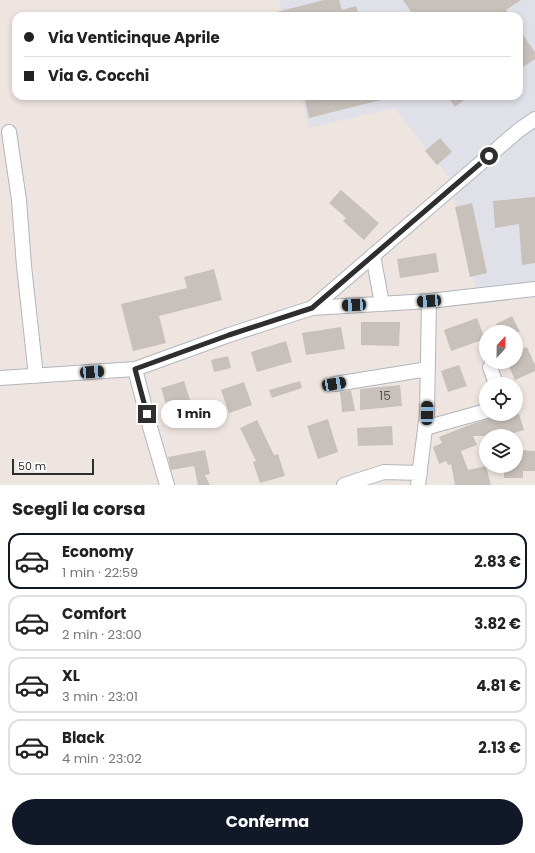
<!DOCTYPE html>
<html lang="it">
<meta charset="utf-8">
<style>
:root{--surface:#fff;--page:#f6f6f6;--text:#222;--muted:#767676;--line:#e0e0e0;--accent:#111827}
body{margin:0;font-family:Poppins,sans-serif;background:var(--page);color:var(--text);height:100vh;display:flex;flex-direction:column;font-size:15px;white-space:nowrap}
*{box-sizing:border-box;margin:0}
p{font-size:13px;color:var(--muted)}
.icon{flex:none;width:22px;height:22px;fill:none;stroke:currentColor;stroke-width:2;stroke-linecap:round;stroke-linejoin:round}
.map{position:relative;height:485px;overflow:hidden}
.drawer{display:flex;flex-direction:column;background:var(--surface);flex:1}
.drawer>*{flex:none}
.guide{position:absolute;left:12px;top:12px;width:511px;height:88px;border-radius:12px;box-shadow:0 2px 6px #0003;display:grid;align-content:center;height:88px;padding:0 12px;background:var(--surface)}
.needle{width:26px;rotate:22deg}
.buttons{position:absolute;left:479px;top:325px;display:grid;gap:8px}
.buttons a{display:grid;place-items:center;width:44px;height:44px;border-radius:50%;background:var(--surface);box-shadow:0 2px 6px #0003;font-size:20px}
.scale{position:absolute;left:12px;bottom:10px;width:82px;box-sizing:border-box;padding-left:4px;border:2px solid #2e2e2e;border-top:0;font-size:11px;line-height:14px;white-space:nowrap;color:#2e2e2e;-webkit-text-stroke:3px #fff;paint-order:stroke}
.end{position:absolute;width:18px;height:18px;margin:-9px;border:5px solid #2e2e2e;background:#fff;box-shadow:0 0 0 2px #fff}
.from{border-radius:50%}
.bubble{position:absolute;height:28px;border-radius:14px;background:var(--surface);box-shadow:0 2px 6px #0003;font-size:13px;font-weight:700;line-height:28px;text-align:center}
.car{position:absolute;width:12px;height:24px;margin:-12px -6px;border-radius:5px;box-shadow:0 0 3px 1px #0007;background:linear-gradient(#222 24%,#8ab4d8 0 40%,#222 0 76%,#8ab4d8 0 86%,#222 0)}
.guide b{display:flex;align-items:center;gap:14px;height:38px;font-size:15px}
.guide b+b{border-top:1px solid var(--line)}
.guide i{width:10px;height:10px;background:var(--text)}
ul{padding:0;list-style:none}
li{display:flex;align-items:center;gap:12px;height:56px;margin:0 8px 6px;padding:0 4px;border:2px solid var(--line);border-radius:12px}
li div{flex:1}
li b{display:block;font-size:15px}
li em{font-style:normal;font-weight:700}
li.on{border-color:var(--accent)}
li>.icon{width:36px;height:36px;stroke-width:1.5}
h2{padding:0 12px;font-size:18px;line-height:48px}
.cta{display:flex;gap:8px;margin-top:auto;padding:8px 12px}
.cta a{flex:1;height:46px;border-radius:24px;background:var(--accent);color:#fff;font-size:16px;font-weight:700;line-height:46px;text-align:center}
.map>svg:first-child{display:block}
</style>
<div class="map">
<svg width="535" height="485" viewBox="0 0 535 485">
<rect width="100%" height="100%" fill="#efe5e0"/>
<path fill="#e0e0e8" d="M279,0H535V288L477,293L449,177L394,108L309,128L301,96H519V16H283Z"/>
<path fill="#c8c0bb" d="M324,0H339L342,10L356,6L359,16H274L273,13Z
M403,0H521L506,10L510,16H414Z
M519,29L535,52V59L519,70Z
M304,96H384L385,99L309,118Z
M447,96H469L455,107Z
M440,138L452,152L437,165L425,151Z
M341,190L379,223L364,240L343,221L346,218L329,203Z
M535,197V263L522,265L519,224L495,228L493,201Z
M472,203L487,273L470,277L455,207Z
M436,253L439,272L400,278L397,259Z
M214,269L222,300L159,316L166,343L133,351L121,304L187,288L184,277Z
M512,316L520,332H500L496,324Z
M477,318L485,339L451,351L444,330Z
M361,322H400L399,346L361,345Z
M341,327L345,349L306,355L302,333Z
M286,341L292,362L257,372L251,352Z
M527,347L535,365V371L515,380L507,362H516V352Z
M228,356L231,368L214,372L211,360Z
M459,365L467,386L448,392L441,371Z
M184,381L191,403L168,411L161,388Z
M300,381L302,388L272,398L269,390Z
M244,382L252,405L229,413L221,390Z
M400,385L402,406L360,410V389Z
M351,390L355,411L342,412L340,392Z
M498,414H519L524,430L505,436H473L477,445L461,451L468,470L486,466L491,485H455L451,464L448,465L446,461L439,464L433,447L442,443L439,437L469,425L488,419L493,416Z
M328,419L338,452L318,459L307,426Z
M257,420L274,455L278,454L285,476L260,483L253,462L256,461L240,428Z
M392,426L393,445L358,446L357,428Z
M205,450L210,474L205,475L210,485H198L194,466L171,470L168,457Z
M520,450L535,451V471H523V478H504V466H516V458H520Z"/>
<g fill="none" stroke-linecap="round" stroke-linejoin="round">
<g stroke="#b0b6be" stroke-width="16">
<path id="minor" d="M9,132L19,200L24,266L36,376
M373,255L382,304
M312,308L429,301L535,289
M490,367L496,384
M135,369L150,427L167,485
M0,378L135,369L229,335L312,308L469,173L519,130L535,119
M335,384L428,369
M425,428L486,411
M344,485L384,472L420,473
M418,485L427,413L429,301"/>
</g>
<use href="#minor" stroke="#fff" stroke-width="14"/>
</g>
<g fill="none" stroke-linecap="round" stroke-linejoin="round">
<path stroke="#2e2e2e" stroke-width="5" d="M147,414L135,369L229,335L312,308L489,156"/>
</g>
<g text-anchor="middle" stroke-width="3" stroke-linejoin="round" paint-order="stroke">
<g font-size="12" fill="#545251">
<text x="385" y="400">15</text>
</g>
</g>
</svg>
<div class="buttons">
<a><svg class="needle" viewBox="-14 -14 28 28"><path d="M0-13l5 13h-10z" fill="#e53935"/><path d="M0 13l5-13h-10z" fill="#767676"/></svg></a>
<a><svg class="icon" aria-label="locate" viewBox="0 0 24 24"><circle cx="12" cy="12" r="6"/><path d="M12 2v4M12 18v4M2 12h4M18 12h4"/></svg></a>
<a><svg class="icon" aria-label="layers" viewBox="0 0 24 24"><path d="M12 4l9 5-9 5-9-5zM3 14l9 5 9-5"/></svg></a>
</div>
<div class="scale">50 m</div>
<i class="end from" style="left:489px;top:156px"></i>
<i class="end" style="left:147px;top:414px"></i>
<div class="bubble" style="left:161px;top:400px;width:66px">1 min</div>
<i class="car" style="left:429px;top:301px;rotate:266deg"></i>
<i class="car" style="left:354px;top:305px;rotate:267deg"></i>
<i class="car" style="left:92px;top:372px;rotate:86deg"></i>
<i class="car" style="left:334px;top:384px;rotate:81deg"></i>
<i class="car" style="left:427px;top:413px;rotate:1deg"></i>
<div class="guide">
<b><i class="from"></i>Via Venticinque Aprile</b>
<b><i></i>Via G. Cocchi</b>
</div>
</div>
<section class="drawer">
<h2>Scegli la corsa</h2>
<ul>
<li class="on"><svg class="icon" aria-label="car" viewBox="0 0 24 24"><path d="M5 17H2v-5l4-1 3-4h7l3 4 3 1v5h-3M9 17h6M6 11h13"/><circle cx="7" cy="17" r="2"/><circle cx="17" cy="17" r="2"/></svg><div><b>Economy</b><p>1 min · 22:59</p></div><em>2.83 €</em></li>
<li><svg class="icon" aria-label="car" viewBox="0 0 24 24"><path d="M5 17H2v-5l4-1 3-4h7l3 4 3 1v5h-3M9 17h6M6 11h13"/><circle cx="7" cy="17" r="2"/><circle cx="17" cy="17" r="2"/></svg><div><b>Comfort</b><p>2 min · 23:00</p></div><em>3.82 €</em></li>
<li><svg class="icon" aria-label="car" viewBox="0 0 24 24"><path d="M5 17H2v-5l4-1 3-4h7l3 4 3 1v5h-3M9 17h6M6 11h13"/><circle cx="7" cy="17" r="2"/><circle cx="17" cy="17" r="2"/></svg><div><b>XL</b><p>3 min · 23:01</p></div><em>4.81 €</em></li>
<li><svg class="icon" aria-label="car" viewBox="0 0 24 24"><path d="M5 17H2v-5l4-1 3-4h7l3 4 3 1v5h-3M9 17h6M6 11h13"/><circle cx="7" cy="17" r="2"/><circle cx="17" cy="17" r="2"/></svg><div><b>Black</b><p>4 min · 23:02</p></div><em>2.13 €</em></li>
</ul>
<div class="cta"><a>Conferma</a></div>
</section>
